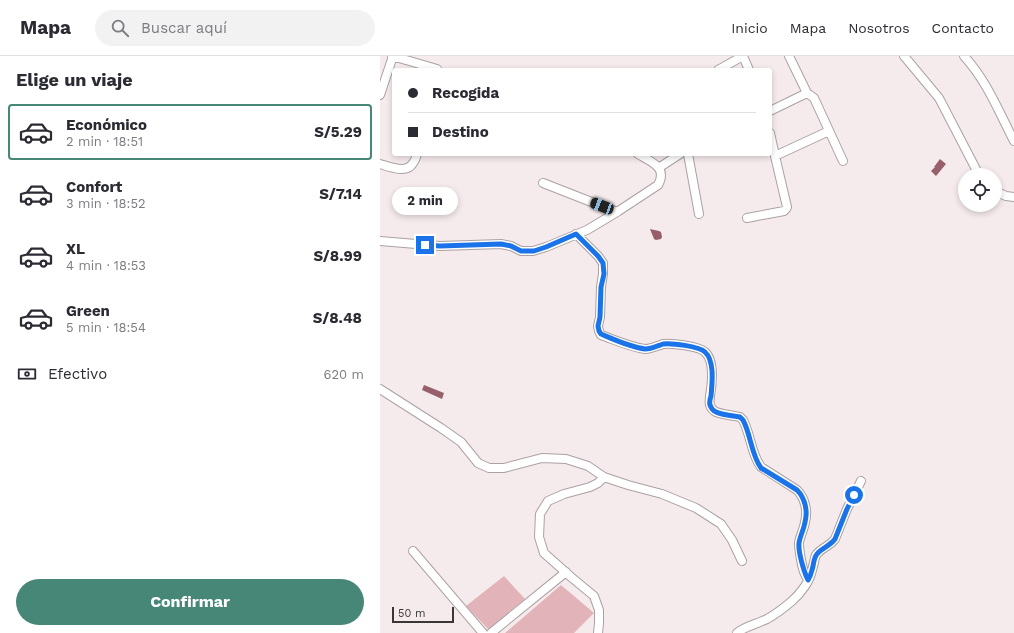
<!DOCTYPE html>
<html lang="es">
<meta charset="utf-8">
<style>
:root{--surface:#fff;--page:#f2f2f3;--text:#2b2b33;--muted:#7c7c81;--line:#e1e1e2;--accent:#468778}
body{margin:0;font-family:"Work Sans",sans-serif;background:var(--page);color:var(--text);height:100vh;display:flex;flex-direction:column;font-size:15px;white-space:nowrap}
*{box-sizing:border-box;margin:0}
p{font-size:13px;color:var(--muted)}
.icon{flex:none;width:22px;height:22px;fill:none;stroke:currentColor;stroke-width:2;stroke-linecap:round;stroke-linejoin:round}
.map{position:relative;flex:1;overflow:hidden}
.panel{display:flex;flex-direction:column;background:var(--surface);width:380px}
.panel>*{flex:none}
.hud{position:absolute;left:12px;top:12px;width:380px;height:88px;border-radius:4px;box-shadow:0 2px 6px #0003;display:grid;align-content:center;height:88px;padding:0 16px;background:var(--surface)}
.controls{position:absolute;left:578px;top:112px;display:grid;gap:8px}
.controls a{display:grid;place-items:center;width:44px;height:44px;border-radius:50%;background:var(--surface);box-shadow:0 2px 6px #0003;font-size:20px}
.scale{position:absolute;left:12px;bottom:10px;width:62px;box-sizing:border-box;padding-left:4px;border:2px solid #3a3636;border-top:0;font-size:11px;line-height:14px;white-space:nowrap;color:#3a3636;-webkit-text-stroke:3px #f6ebec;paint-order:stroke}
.end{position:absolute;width:18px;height:18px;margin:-9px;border:5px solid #1a73e8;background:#fff;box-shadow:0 0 0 2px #fff}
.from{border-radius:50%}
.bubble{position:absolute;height:28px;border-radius:14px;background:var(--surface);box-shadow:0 2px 6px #0003;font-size:13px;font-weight:700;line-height:28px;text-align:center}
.car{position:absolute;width:12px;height:24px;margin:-12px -6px;border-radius:5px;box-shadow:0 0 3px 1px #0007;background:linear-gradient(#222 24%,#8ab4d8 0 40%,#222 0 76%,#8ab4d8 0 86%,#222 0)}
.hud b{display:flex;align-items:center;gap:14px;height:38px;font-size:15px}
.hud b+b{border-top:1px solid var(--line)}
.hud i{width:10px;height:10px;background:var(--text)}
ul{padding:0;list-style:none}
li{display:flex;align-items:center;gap:12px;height:56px;margin:0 8px 6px;padding:0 8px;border:2px solid transparent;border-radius:4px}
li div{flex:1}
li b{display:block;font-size:15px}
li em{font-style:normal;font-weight:700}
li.current{border-color:var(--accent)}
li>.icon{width:36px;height:36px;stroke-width:1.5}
h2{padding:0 16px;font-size:18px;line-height:48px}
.pay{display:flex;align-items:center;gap:10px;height:44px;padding:0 16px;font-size:15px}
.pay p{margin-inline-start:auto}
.action{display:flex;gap:8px;margin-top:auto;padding:8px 16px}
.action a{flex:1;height:46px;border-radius:24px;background:var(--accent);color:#fff;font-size:16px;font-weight:700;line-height:46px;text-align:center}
header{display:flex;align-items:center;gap:24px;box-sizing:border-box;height:56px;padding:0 20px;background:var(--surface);border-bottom:1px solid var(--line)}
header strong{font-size:19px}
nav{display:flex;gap:22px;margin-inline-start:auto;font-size:14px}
.search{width:280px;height:36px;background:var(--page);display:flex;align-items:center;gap:10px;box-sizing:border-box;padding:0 14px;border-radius:22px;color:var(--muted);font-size:15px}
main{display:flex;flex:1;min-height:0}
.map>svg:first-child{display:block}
</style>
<header>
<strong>Mapa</strong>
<div class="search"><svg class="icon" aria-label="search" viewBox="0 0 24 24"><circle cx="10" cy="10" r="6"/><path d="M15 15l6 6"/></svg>Buscar aquí</div>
<nav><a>Inicio</a><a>Mapa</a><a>Nosotros</a><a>Contacto</a></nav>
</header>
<main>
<section class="panel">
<h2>Elige un viaje</h2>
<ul>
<li class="current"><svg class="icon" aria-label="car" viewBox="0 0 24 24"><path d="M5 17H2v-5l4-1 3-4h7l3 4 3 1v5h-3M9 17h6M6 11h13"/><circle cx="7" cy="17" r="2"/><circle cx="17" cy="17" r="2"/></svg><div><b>Económico</b><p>2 min · 18:51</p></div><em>S/5.29</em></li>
<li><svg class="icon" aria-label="car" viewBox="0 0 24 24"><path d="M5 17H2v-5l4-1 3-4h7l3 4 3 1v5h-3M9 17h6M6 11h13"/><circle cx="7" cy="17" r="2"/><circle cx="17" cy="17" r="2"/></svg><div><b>Confort</b><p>3 min · 18:52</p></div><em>S/7.14</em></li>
<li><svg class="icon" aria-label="car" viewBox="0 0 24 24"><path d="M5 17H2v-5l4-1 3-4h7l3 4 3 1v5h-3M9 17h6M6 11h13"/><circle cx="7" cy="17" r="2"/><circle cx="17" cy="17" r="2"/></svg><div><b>XL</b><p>4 min · 18:53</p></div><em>S/8.99</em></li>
<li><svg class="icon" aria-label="car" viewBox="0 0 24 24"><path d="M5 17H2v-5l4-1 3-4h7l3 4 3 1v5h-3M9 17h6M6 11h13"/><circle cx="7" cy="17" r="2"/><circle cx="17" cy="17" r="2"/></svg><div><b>Green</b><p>5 min · 18:54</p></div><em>S/8.48</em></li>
</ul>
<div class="pay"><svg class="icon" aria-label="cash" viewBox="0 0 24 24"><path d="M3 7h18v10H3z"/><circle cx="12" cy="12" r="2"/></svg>Efectivo<p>620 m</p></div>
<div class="action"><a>Confirmar</a></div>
</section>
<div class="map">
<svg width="634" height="577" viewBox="0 0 634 577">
<rect width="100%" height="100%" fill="#f6ebec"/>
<path fill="#e3b3ba" d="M124,520L145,543L108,573L86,550Z
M181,529L214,557L194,577H125Z"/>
<path fill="#975f69" d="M560,103L566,108L556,120L551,115L555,111H554Z
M270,173L279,175L281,176L282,181L281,183L276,184L274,183Z
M44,329L64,337L62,343L42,334Z"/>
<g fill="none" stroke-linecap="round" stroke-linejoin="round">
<g stroke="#aba1a2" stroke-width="10">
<path id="street" d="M12,0L57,13
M363,0L369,14
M409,0L427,37
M524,0L559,42L599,119
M584,0C607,25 619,56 634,85
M338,14L363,0
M0,39L13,0
M390,55L427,37L434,42L463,105
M308,98L319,158
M395,100L449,75
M0,108C10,111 27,118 33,107C35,105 36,101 37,98
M280,111L300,98
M163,127L237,156
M615,135L626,140L634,141
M367,162L404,155L406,153L407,151L395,100L390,77
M196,178L218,200L223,207V218L221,231L220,261L218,270L219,275L221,279C235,284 250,291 265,293C271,293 277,290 283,288C291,287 319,290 325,296C335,305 332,328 330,340C330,343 329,346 330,349C331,352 334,355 336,356C341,358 354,360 360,361L363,364C371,379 371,398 381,411L417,434C425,442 428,455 425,466C424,473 420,480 419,487C419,493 422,513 425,518C426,520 427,522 428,524
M0,185L60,190L121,188L131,190L141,195H153L166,191L207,174L237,156L278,129C288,111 271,106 258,98
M0,333L61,372L81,386L98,407L109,412H124L162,402L186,403L208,410L224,421L248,429L282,438L316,452L341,468L352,484L362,505
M33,495L103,577
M111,577L186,516
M218,577L219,567V554L214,540L191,521L164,497L159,481L160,458L168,445L184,438L210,431L218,427L224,421
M357,577C365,570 377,568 387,563C396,558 405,551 412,545C421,537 430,525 432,514C434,509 434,503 436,499C441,492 450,490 455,483L467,453L481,425"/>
</g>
<use href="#street" stroke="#fff" stroke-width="8"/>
</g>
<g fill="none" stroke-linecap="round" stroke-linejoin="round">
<path stroke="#1a73e8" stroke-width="5" d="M45,189L60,190L121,188L131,190L141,195H154L166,191L196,178L218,200L223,207L224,218L221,231L220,261L218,270L219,275L221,278C235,284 250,291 265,293C271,293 277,290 283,288C291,287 319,290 325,296C335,305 332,328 331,340C330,343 329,346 330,349C331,352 334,355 336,356C342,359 354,360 360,361L363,364C371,379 371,398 381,412L417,434C425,442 428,455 425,466C424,473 420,480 419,487C418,496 424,516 428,524C430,521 431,518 432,514C434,509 433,503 437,498C442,492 450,490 455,483L467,453L474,439"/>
</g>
</svg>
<div class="controls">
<a><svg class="icon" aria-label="locate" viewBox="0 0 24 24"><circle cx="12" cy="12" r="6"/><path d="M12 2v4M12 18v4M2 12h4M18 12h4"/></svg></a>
</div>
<div class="scale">50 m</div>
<i class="end from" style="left:474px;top:439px"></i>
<i class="end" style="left:45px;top:189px"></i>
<div class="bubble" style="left:12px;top:131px;width:66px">2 min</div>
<i class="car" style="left:222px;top:150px;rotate:291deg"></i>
<div class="hud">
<b><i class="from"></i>Recogida</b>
<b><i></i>Destino</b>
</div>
</div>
</main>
